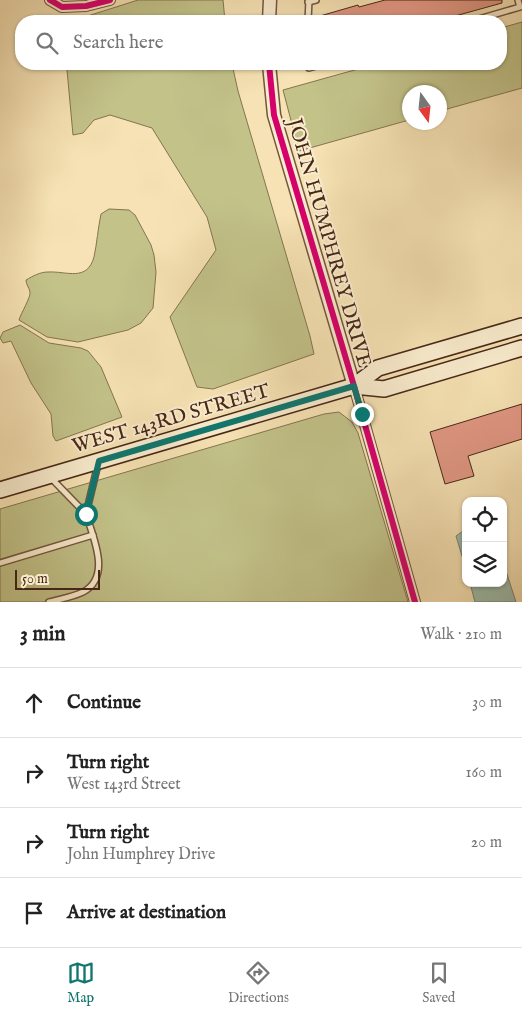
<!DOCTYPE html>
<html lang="en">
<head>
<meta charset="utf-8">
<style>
  body { margin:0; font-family:"IM FELL English",serif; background:#f2f2f2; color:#222 }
  .controls { position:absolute; right:15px; bottom:15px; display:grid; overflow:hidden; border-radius:10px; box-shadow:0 1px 4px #0004 }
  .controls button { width:45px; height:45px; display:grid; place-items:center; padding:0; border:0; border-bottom:1px solid #e0e0e0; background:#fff; color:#222; font:25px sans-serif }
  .compass { position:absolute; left:402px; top:85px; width:45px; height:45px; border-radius:50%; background:#fff; box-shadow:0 1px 4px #0004; rotate:165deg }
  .scale { position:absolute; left:15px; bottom:12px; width:85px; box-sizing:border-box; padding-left:5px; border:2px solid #482717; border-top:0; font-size:14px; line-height:18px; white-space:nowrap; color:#482717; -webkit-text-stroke:4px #f9ecce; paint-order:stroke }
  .stop { position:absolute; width:15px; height:15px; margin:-11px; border:4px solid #0f766e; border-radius:50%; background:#fff }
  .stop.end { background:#0f766e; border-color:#fff; box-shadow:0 1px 5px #0008 }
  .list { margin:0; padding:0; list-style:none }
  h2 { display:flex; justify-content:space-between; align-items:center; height:65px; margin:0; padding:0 20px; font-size:21px }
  h2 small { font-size:16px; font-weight:400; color:#767676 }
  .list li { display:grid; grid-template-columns:32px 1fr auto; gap:15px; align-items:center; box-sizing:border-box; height:70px; padding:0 20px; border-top:1px solid #e0e0e0 }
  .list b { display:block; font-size:19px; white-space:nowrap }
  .list p { margin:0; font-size:16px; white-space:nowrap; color:#767676 }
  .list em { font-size:16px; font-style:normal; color:#767676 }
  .icon { flex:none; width:28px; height:28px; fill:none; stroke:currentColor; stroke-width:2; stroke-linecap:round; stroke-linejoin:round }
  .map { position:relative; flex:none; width:522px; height:602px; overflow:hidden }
  .search { position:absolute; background:#fff; box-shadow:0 1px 4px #0004; left:15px; right:15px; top:15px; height:55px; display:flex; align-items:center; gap:12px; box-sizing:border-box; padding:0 18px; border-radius:20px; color:#767676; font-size:19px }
  .sheet { height:345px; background:#fff }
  nav { display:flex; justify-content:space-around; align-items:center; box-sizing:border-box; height:70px; border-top:1px solid #e0e0e0; background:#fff; font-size:14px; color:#767676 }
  nav a { display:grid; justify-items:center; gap:2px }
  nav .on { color:#0f766e }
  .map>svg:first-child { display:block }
  .green { fill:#c2c289; stroke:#857450 }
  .water { fill:#9dbead; stroke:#7b8271 }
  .building { fill:#e09783; stroke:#482717 }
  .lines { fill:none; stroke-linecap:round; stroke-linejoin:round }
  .service-casing { stroke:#74563e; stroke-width:8 }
  .minor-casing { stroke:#74563e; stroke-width:12 }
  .tertiary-casing { stroke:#74563e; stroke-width:15 }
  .secondary-casing { stroke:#482717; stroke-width:18 }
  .service { stroke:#f9ecce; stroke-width:5 }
  .minor { stroke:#f9ecce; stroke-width:10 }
  .tertiary { stroke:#f9ecce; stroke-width:12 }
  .secondary { stroke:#f9ecce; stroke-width:15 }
  .cycleway-casing { stroke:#f9ecce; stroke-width:9 }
  .cycleway { stroke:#d6006c; stroke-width:6 }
  .route { stroke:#0f766e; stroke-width:6 }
  .labels { text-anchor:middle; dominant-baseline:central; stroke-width:4; stroke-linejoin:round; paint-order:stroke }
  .street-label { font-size:20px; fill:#482717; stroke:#f9ecce }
</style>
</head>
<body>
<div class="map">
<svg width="522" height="602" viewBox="0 0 522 602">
  <rect width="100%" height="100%" fill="#f6e2b4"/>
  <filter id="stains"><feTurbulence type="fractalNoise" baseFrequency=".004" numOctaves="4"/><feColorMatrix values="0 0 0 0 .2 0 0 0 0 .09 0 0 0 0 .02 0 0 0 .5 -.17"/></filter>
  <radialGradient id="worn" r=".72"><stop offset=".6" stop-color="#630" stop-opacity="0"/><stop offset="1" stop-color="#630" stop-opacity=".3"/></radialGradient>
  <g class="green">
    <polygon points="138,0 223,0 225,21 72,21"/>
    <polygon points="522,22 522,88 440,111 440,92 410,92 409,120 299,151 283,90 376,64 501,64 501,28"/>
    <polygon points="61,64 232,64 238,91 310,336 314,354 213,389 197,387 170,317 216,250 207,217 152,128 110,115 94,120 83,133 73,135 67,70"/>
    <path d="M109,209L129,210L135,215L151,245L154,255L156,272L153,308L141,323L128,330L78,342L47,337L19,320C21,313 31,297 30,292C29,287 26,285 26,280C33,276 40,272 48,272C67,271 87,282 94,257C97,243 98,228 101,214Z"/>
    <polygon points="20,325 49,343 81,348 88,351 101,367 122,417 56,441 53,436 51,414 31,383 11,341 3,343 0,338 3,332"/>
    <polygon points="339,412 352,422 358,433 408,602 0,602 0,509 324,414"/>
  </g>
  <g class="water">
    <polygon points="466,529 466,569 456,536"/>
    <polygon points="503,562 516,602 475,602 470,583 503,583"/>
  </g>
  <g class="building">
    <polygon points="385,0 502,0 502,3 437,21 312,21 313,18 358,5 359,7"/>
    <polygon points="522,404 522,439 468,456 474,476 445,484 430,432"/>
  </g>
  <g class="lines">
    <defs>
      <g id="service">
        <polyline points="308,2 316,0"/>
        <polyline points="308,21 309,0"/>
        <polyline points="472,21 520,7 518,0"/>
        <polyline points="309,64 309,68 324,64"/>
        <polyline points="51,478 86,514 98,464"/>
        <polyline points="0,563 93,535"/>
        <path d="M49,602C60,599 73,597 83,592C112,577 93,537 86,514"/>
      </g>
      <g id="minor">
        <polyline points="50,0 62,7 86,6 110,0"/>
        <polyline points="354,386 415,602"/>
      </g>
      <g id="tertiary">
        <polyline points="269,21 270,0"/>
        <polyline points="269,64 274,115 354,386"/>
      </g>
      <g id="secondary">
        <polyline points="354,386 384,389 522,348"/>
        <polyline points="0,490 354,386 378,368 522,326"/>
      </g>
    </defs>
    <use href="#service" class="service-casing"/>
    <use href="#minor" class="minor-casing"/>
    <use href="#tertiary" class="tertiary-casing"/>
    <use href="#secondary" class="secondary-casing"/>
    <use href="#service" class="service"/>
    <use href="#minor" class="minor"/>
    <use href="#tertiary" class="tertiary"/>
    <use href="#secondary" class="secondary"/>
    <defs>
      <g id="cycleway">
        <polyline points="50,0 62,7 86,6 110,0"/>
        <polyline points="269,64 274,115 354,386 415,602"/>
      </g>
    </defs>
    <use href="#cycleway" class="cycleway-casing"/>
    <use href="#cycleway" class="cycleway"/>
  </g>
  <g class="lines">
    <polyline class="route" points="86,514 99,461 354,386 362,414"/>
  </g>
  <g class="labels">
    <g class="street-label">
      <text transform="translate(329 243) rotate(74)">JOHN HUMPHREY DRIVE</text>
      <text transform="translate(171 419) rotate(-16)">WEST 143RD STREET</text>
    </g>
  </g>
  <rect width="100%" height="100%" filter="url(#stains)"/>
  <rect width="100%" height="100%" fill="url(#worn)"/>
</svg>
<div class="controls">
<button><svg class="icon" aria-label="locate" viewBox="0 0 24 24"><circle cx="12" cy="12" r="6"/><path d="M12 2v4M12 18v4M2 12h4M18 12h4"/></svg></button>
<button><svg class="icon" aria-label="layers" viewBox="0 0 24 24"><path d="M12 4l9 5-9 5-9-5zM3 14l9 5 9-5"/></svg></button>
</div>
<svg class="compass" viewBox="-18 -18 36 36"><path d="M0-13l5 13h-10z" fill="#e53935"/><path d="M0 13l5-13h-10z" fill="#767676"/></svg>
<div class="scale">50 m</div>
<div class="stop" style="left:86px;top:514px"></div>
<div class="stop end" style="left:362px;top:414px"></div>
<div class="search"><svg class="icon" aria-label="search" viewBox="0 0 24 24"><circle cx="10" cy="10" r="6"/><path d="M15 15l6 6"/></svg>Search here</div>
</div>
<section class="sheet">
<h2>3 min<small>Walk · 210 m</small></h2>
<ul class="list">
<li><svg class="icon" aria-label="ahead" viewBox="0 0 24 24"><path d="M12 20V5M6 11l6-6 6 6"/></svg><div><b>Continue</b></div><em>30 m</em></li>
<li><svg class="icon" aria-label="right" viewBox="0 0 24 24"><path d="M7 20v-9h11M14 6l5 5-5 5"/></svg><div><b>Turn right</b><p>West 143rd Street</p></div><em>160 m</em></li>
<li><svg class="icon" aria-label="right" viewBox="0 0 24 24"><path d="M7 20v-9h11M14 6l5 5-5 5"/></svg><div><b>Turn right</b><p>John Humphrey Drive</p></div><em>20 m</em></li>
<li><svg class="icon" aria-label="arrive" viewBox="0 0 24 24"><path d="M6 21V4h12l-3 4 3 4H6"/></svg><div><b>Arrive at destination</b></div></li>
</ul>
</section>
<nav>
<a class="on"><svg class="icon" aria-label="map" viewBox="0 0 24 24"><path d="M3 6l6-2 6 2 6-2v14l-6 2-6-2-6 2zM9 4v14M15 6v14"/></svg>Map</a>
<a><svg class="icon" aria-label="directions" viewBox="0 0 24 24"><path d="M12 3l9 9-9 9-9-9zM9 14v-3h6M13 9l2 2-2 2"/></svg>Directions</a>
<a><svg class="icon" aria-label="saved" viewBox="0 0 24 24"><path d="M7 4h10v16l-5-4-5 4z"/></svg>Saved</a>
</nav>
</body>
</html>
